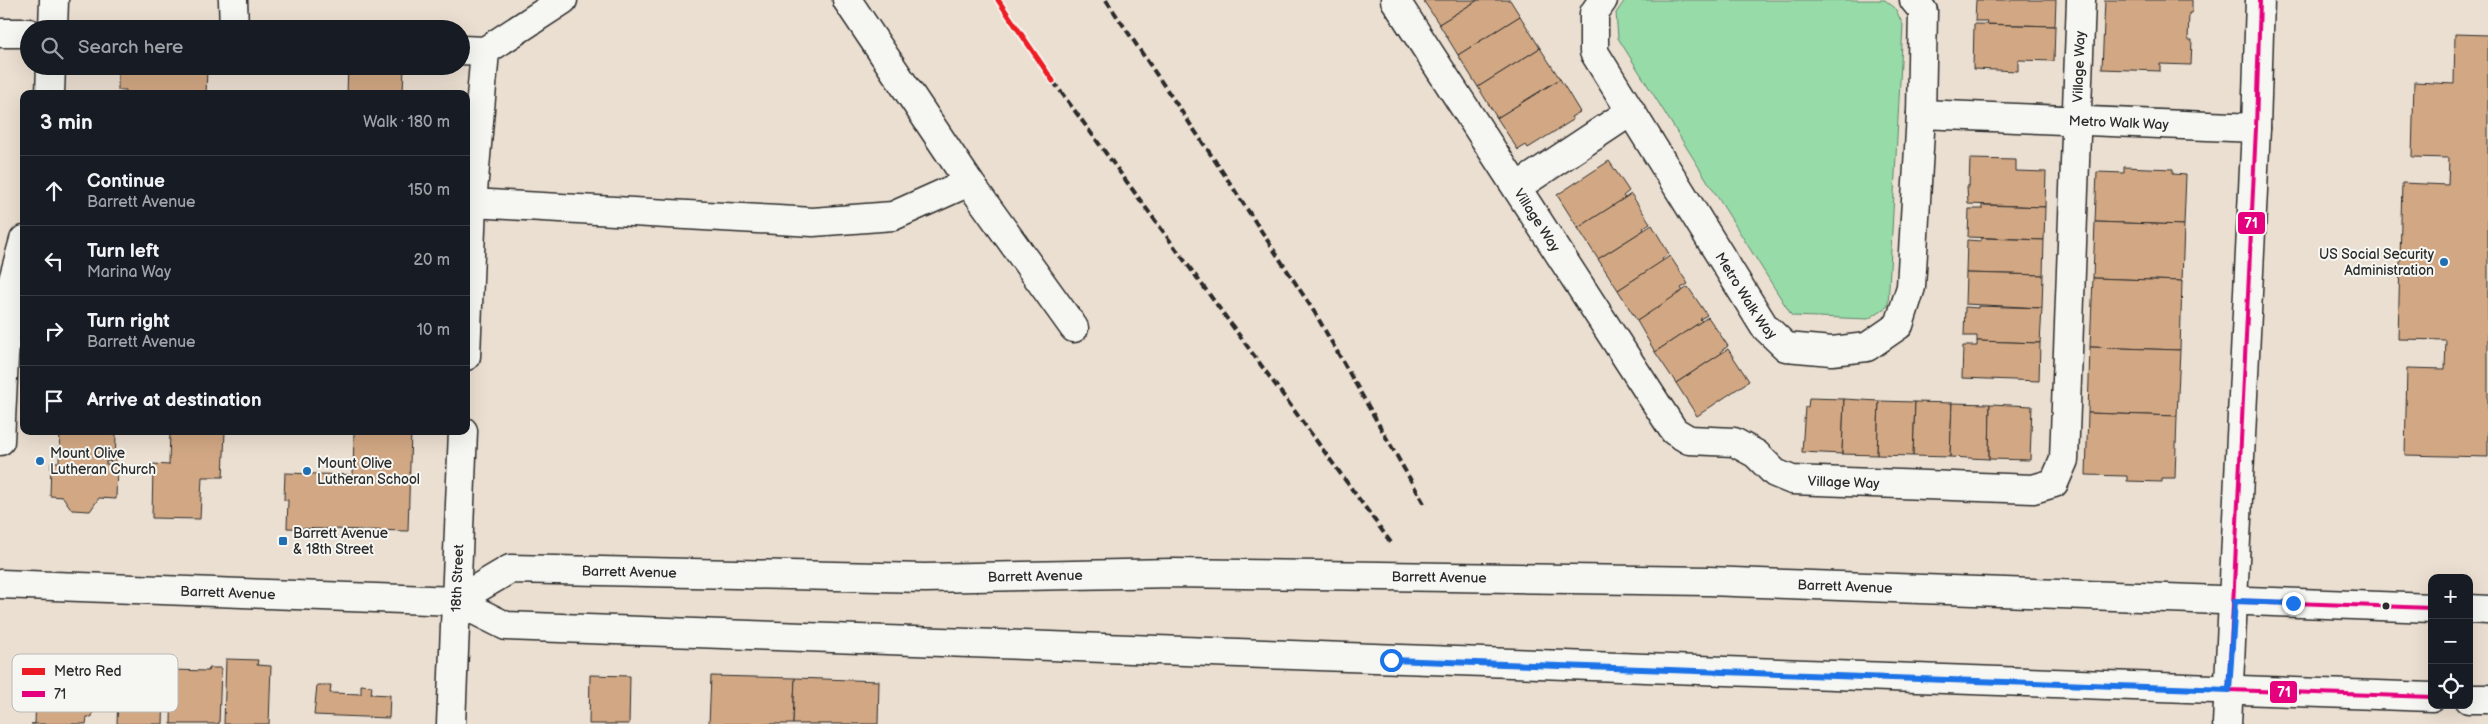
<!DOCTYPE html>
<html lang="en">
<head>
<meta charset="utf-8">
<style>
  body { margin:0; font-family:"Balsamiq Sans",sans-serif; background:#20242c; color:#f1f3f6 }
  .controls { position:absolute; right:15px; bottom:15px; display:grid; overflow:hidden; border-radius:10px; box-shadow:0 5px 20px #0002 }
  .controls button { width:45px; height:45px; display:grid; place-items:center; padding:0; border:0; border-bottom:1px solid #363941; background:#171b24; color:#f1f3f6; font:25px sans-serif }
  .stop { position:absolute; width:15px; height:15px; margin:-11px; border:4px solid #1a73e8; border-radius:50%; background:#fff }
  .stop.end { background:#1a73e8; border-color:#fff; box-shadow:0 1px 5px #0008 }
  .list { margin:0; padding:0; list-style:none }
  h2 { display:flex; justify-content:space-between; align-items:center; height:65px; margin:0; padding:0 20px; font-size:21px }
  h2 small { font-size:16px; font-weight:400; color:#9ea1a6 }
  .list li { display:grid; grid-template-columns:32px 1fr auto; gap:15px; align-items:center; box-sizing:border-box; height:70px; padding:0 20px; border-top:1px solid #363941 }
  .list b { display:block; font-size:19px; white-space:nowrap }
  .list p { margin:0; font-size:16px; white-space:nowrap; color:#9ea1a6 }
  .list em { font-size:16px; font-style:normal; color:#9ea1a6 }
  .icon { flex:none; width:28px; height:28px; fill:none; stroke:currentColor; stroke-width:2; stroke-linecap:round; stroke-linejoin:round }
  .map { position:relative; flex:none; width:2488px; height:724px; overflow:hidden }
  .search { position:absolute; background:#171b24; box-shadow:0 5px 20px #0002; left:20px; top:20px; width:450px; height:55px; display:flex; align-items:center; gap:12px; box-sizing:border-box; padding:0 18px; border-radius:28px; color:#9ea1a6; font-size:19px }
  .panel { position:absolute; background:#171b24; box-shadow:0 5px 20px #0002; left:20px; top:90px; width:450px; height:345px; border-radius:10px }
  .map>svg:first-child { display:block }
  .green { fill:#96dba8; stroke:#60836a }
  .building { fill:#d2a884; stroke:#2b2b2b }
  .lines { fill:none; stroke-linecap:round; stroke-linejoin:round }
  .minor-casing { stroke:#2b2b2b; stroke-width:31 }
  .major-casing { stroke:#2b2b2b; stroke-width:31 }
  .minor { stroke:#f6f6f2; stroke-width:28 }
  .major { stroke:#f6f6f2; stroke-width:28 }
  .rail { stroke:#2b2b2b; stroke-width:4; stroke-dasharray:8 4; stroke-linecap:butt }
  .bus-1-casing { stroke:#f6f6f2; stroke-width:8 }
  .bus-1 { stroke:#e5007d; stroke-width:4 }
  .metro-1-casing { stroke:#f6f6f2; stroke-width:9 }
  .metro-1 { stroke:#ed1c24; stroke-width:5 }
  .route { stroke:#1a73e8; stroke-width:6 }
  .poi-dot { fill:#1f6fb2; stroke:#f6f6f2; stroke-width:2 }
  .bus-dot { fill:#2b2b2b; stroke:#f6f6f2; stroke-width:2 }
  .labels { text-anchor:middle; dominant-baseline:central; stroke-width:4; stroke-linejoin:round; paint-order:stroke }
  .street-label { font-size:14px; fill:#2b2b2b; stroke:#f6f6f2 }
  .poi-label { font-size:14px; fill:#2b2b2b; stroke:#f6f6f2; text-anchor:start }
  .key { fill:#f6f6f2; stroke:#b9b9b6; stroke-width:1 }
  .key-label { font-size:14px; fill:#2b2b2b }
  .line-badge { stroke:#f6f6f2; stroke-width:2 }
  .badge-label { font-size:14px; text-anchor:middle; font-weight:bold; fill:#fff }
</style>
</head>
<body>
<div class="map">
<svg width="2488" height="724" viewBox="0 0 2488 724">
  <rect width="100%" height="100%" fill="#ebdfd1"/>
  <filter id="ink" filterUnits="userSpaceOnUse"><feTurbulence type="fractalNoise" baseFrequency=".02" numOctaves="2"/><feDisplacementMap in="SourceGraphic" scale="10" xChannelSelector="R" yChannelSelector="G"/><feConvolveMatrix kernelMatrix="1 2 1 2 8 2 1 2 1" color-interpolation-filters="sRGB"/></filter>
  <g filter="url(#ink)">
    <polygon class="green" points="1625,0 1885,0 1895,8 1903,25 1888,306 1868,319 1792,316 1618,38 1616,13"/>
    <g class="building">
      <polygon points="1423,0 1478,0 1439,24"/>
      <polygon points="1478,0 1510,0 1520,16 1458,55 1439,24"/>
      <polygon points="1976,0 2056,0 2055,26 1986,24 1987,21 1975,21"/>
      <polygon points="2105,0 2192,0 2192,13 2189,13 2188,40 2192,40 2191,65 2160,64 2160,71 2102,69"/>
      <polygon points="1520,16 1540,48 1478,87 1458,55"/>
      <polygon points="1974,24 2055,26 2054,61 2018,60 2018,71 1973,69"/>
      <polygon points="2455,34 2488,35 2488,457 2405,455 2407,368 2445,369 2446,340 2398,339 2402,183 2448,185 2449,158 2412,157 2414,82 2454,84"/>
      <polygon points="1540,48 1560,79 1497,118 1478,87"/>
      <polygon points="118,66 207,69 206,94 126,94 126,90 118,90"/>
      <polygon points="348,66 404,66 403,94 347,94"/>
      <polygon points="1560,79 1580,112 1571,117 1573,120 1528,148 1526,145 1518,150 1497,118"/>
      <polygon points="1970,159 2016,160 2016,171 2046,172 2045,207 1968,204 1967,186 1969,186"/>
      <polygon points="1609,161 1629,191 1623,196 1625,198 1578,228 1557,195"/>
      <polygon points="2124,167 2173,169 2173,174 2186,175 2184,225 2095,222 2097,172 2124,173"/>
      <polygon points="1631,194 1650,223 1643,228 1644,230 1598,259 1578,228"/>
      <polygon points="1982,205 2045,207 2044,240 1968,237 1969,209 1982,209"/>
      <polygon points="2095,222 2184,225 2182,281 2093,278"/>
      <polygon points="1652,225 1669,254 1662,259 1663,261 1618,290 1598,259"/>
      <polygon points="1981,238 2044,240 2043,275 1966,273 1967,240 1981,241"/>
      <polygon points="1670,256 1688,284 1681,288 1683,291 1637,321 1618,290"/>
      <polygon points="1966,273 2043,275 2042,308 1965,304"/>
      <polygon points="2093,278 2182,281 2180,350 2090,347"/>
      <polygon points="1688,287 1707,315 1700,319 1702,321 1655,352 1637,321"/>
      <polygon points="1978,306 2042,308 2040,343 1977,341 1977,336 1964,336 1965,307 1978,308"/>
      <polygon points="1708,317 1728,346 1721,351 1722,353 1676,383 1655,352"/>
      <polygon points="1977,341 2040,343 2039,381 1962,378 1963,346 1977,346"/>
      <polygon points="2090,347 2180,350 2177,416 2088,413"/>
      <polygon points="1728,349 1749,381 1697,416 1676,383"/>
      <polygon points="1809,398 1844,399 1842,454 1802,452 1805,407 1808,407"/>
      <polygon points="1844,399 1879,401 1877,455 1842,454"/>
      <polygon points="1879,401 1915,402 1913,456 1877,455"/>
      <polygon points="1915,402 1952,403 1950,457 1913,456"/>
      <polygon points="1952,403 1990,404 1989,459 1950,457"/>
      <polygon points="1990,404 2032,406 2030,460 1989,459"/>
      <polygon points="2088,413 2177,416 2175,478 2162,478 2162,482 2127,481 2127,476 2086,475"/>
      <polygon points="60,431 107,431 107,434 116,435 115,462 106,461 106,464 117,465 116,499 99,498 90,511 72,510 63,497 50,496 51,462 59,462"/>
      <polygon points="170,431 225,431 223,477 202,477 200,519 152,518 153,464 169,465"/>
      <polygon points="354,431 411,431 408,531 287,528 288,500 284,500 285,473 353,475"/>
      <polygon points="51,658 89,659 87,703 93,703 92,717 87,717 86,724 31,724 35,724 37,665 51,665"/>
      <polygon points="226,659 258,660 257,665 271,666 269,724 224,724"/>
      <polygon points="140,664 165,664 163,724 117,724 119,667 140,668"/>
      <polygon points="209,668 221,668 219,724 171,724 172,670 208,671"/>
      <polygon points="590,675 630,676 629,724 589,724"/>
      <polygon points="711,676 795,678 793,724 709,724"/>
      <polygon points="795,678 879,681 878,724 793,724"/>
      <polygon points="317,685 331,685 330,693 361,694 361,685 372,686 371,694 390,695 389,718 314,715"/>
    </g>
    <g class="lines">
      <defs>
        <g id="minor">
          <polyline points="233,0 234,29"/>
          <path id="s1" d="M1395,0L1674,431L1689,440L1734,442L1756,454L1775,473L1792,480L2033,489L2054,483L2064,460L2081,0"/>
          <path id="s2" d="M1603,0L1594,13V52L1764,326L1786,347L1832,351L1867,347L1899,325L1911,287L1921,114L1923,11L1914,0"/>
          <polyline points="53,29 54,0"/>
          <polyline points="0,33 29,33"/>
          <polyline points="461,50 485,51 563,0"/>
          <polyline points="50,94 51,66"/>
          <path id="s3" d="M1921,114L2256,128"/>
          <polyline points="969,182 1074,328"/>
          <polyline points="1517,187 1630,112"/>
          <polyline points="472,203 813,222 893,216 969,182 847,0"/>
          <polyline points="466,356 472,203 485,51"/>
          <polyline points="0,441 4,357 10,291 24,240"/>
          <path id="s4" d="M451,724L463,431"/>
          <polyline points="2227,724 2256,128 2260,0"/>
        </g>
        <g id="major">
          <path id="s5" d="M0,584L456,601L506,626L2432,697"/>
          <path id="s6" d="M456,601L510,569L925,578L1173,573L1708,581L2432,608"/>
          <polyline points="2469,609 2488,610"/>
          <polyline points="2469,699 2488,699"/>
        </g>
      </defs>
      <use href="#minor" class="minor-casing"/>
      <use href="#major" class="major-casing"/>
      <use href="#minor" class="minor"/>
      <use href="#major" class="major"/>
      <g class="rail">
        <polyline points="1106,0 1224,174 1315,313 1426,507"/>
        <polyline points="1053,81 1392,544"/>
      </g>
      <defs>
        <g id="bus-1">
          <polyline points="2260,0 2256,128 2229,690 2432,697"/>
          <polyline points="2235,601 2432,608"/>
        </g>
      </defs>
      <use href="#bus-1" class="bus-1-casing"/>
      <use href="#bus-1" class="bus-1"/>
      <defs>
        <polyline id="metro-1" points="998,0 1053,81"/>
      </defs>
      <use href="#metro-1" class="metro-1-casing"/>
      <use href="#metro-1" class="metro-1"/>
    </g>
  </g>
  <g class="lines" filter="url(#ink)">
    <polyline class="route" points="1391,660 2229,690 2235,601 2293,603"/>
  </g>
  <g class="poi-dot">
    <circle cx="2444" cy="262" r="5"/>
    <circle cx="40" cy="461" r="5"/>
    <circle cx="307" cy="471" r="5"/>
    <rect x="278" y="536" width="10" height="10" rx="2.5"/>
  </g>
  <circle class="bus-dot" cx="2386" cy="606" r="4.5"/>
  <g class="labels">
    <g class="street-label">
      <text stroke="none"><textPath href="#s1" startOffset="1328">Village Way</textPath></text>
      <text stroke="none"><textPath href="#s3" startOffset="198">Metro Walk Way</textPath></text>
      <text stroke="none"><textPath href="#s1" startOffset="262">Village Way</textPath></text>
      <text stroke="none"><textPath href="#s2" startOffset="342">Metro Walk Way</textPath></text>
      <text stroke="none"><textPath href="#s1" startOffset="698">Village Way</textPath></text>
      <text stroke="none"><textPath href="#s6" startOffset="182">Barrett Avenue</textPath></text>
      <text stroke="none"><textPath href="#s6" startOffset="588">Barrett Avenue</textPath></text>
      <text stroke="none"><textPath href="#s6" startOffset="992">Barrett Avenue</textPath></text>
      <text stroke="none"><textPath href="#s4" startOffset="146">18th Street</textPath></text>
      <text stroke="none"><textPath href="#s6" startOffset="1398">Barrett Avenue</textPath></text>
      <text stroke="none"><textPath href="#s5" startOffset="228">Barrett Avenue</textPath></text>
    </g>
    <g class="poi-label">
      <text x="2434" y="254" text-anchor="end">US Social Security<tspan x="2434" dy="16">Administration</tspan></text>
      <text x="50" y="453">Mount Olive<tspan x="50" dy="16">Lutheran Church</tspan></text>
      <text x="317" y="463">Mount Olive<tspan x="317" dy="16">Lutheran School</tspan></text>
      <text x="293" y="533">Barrett Avenue<tspan x="293" dy="16">&amp; 18th Street</tspan></text>
    </g>
  </g>
  <rect x="12" y="654" width="166" height="58" rx="8" class="key"/>
  <rect x="22" y="668" width="23" height="7" fill="#ed1c24"/>
  <rect x="22" y="691" width="23" height="6" fill="#e5007d"/>
  <g class="key-label">
    <text x="54" y="676">Metro Red</text>
    <text x="54" y="699">71</text>
  </g>
  <g class="line-badge">
    <rect x="2237" y="211" width="29" height="24" rx="5" fill="#e5007d"/>
    <rect x="2269" y="680" width="29" height="24" rx="5" fill="#e5007d"/>
  </g>
  <g class="badge-label">
    <text x="2251" y="228">71</text>
    <text x="2284" y="697">71</text>
  </g>
</svg>
<div class="controls">
<button>+</button>
<button>−</button>
<button><svg class="icon" aria-label="locate" viewBox="0 0 24 24"><circle cx="12" cy="12" r="6"/><path d="M12 2v4M12 18v4M2 12h4M18 12h4"/></svg></button>
</div>
<div class="stop" style="left:1391px;top:660px"></div>
<div class="stop end" style="left:2293px;top:603px"></div>
<div class="search"><svg class="icon" aria-label="search" viewBox="0 0 24 24"><circle cx="10" cy="10" r="6"/><path d="M15 15l6 6"/></svg>Search here</div>
<section class="panel">
<h2>3 min<small>Walk · 180 m</small></h2>
<ul class="list">
<li><svg class="icon" aria-label="ahead" viewBox="0 0 24 24"><path d="M12 20V5M6 11l6-6 6 6"/></svg><div><b>Continue</b><p>Barrett Avenue</p></div><em>150 m</em></li>
<li><svg class="icon" aria-label="left" viewBox="0 0 24 24"><path d="M17 20v-9H6M10 6l-5 5 5 5"/></svg><div><b>Turn left</b><p>Marina Way</p></div><em>20 m</em></li>
<li><svg class="icon" aria-label="right" viewBox="0 0 24 24"><path d="M7 20v-9h11M14 6l5 5-5 5"/></svg><div><b>Turn right</b><p>Barrett Avenue</p></div><em>10 m</em></li>
<li><svg class="icon" aria-label="arrive" viewBox="0 0 24 24"><path d="M6 21V4h12l-3 4 3 4H6"/></svg><div><b>Arrive at destination</b></div></li>
</ul>
</section>
</div>
</body>
</html>
